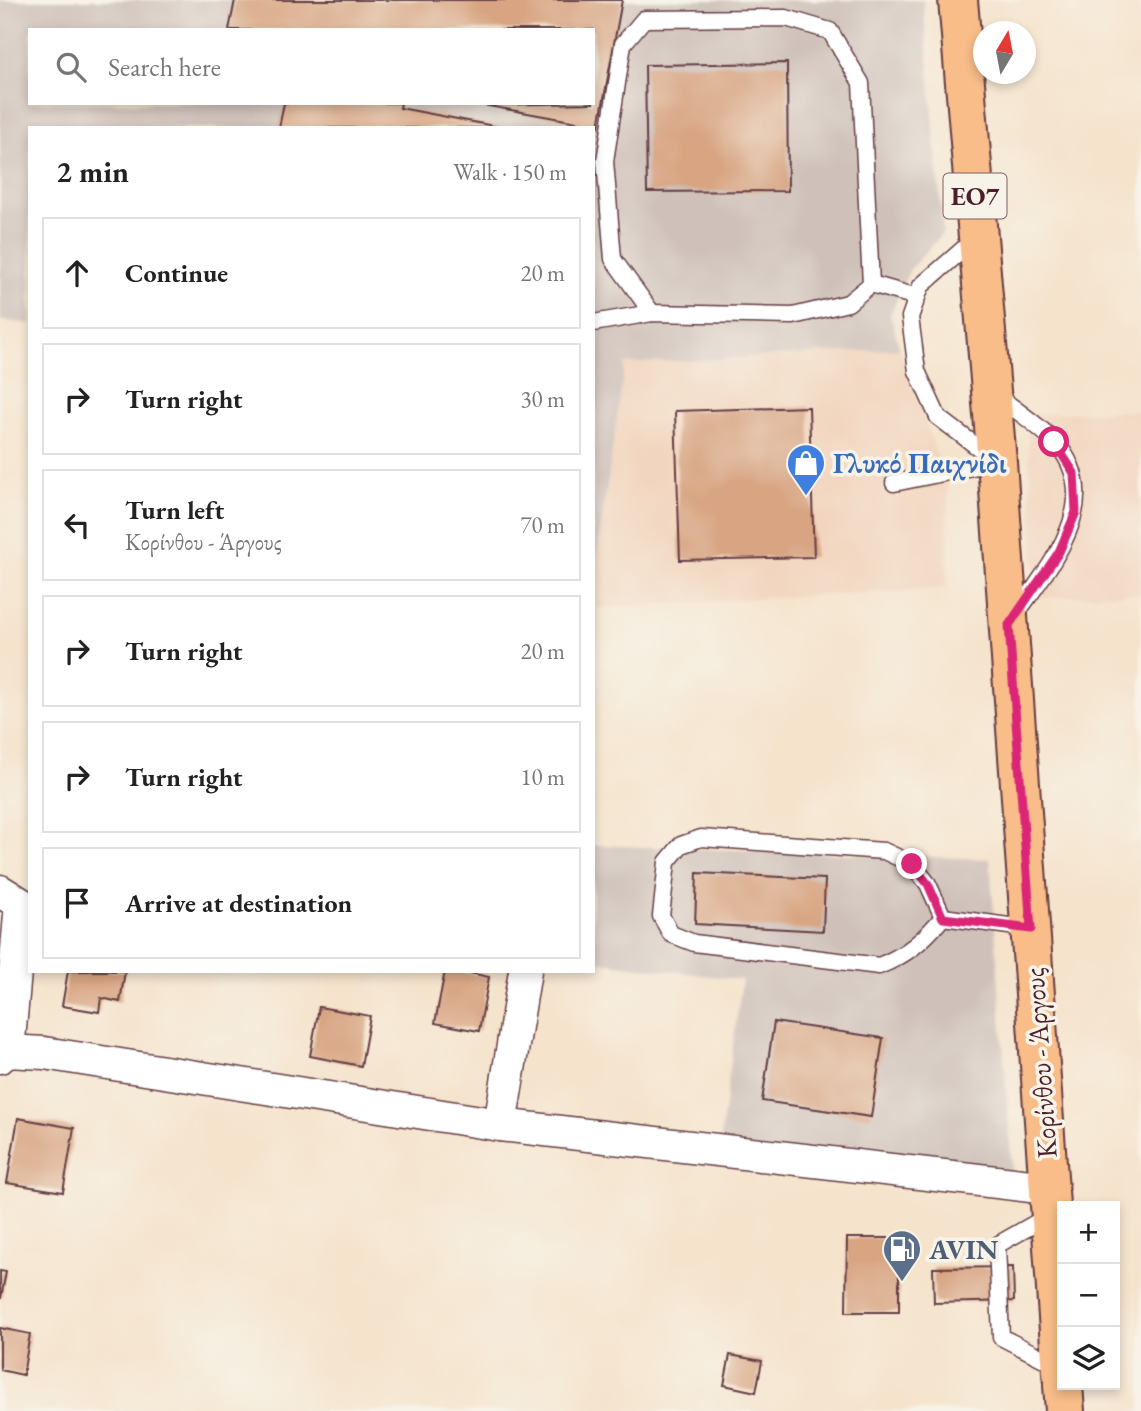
<!DOCTYPE html>
<html lang="en">
<head>
<meta charset="utf-8">
<style>
  body { margin:0; font-family:"EB Garamond",serif; background:#f6f6f6; color:#222 }
  .controls { position:absolute; right:21px; bottom:21px; display:grid; overflow:hidden; border-radius:0px; box-shadow:0 4px 10px #0003 }
  .controls button { width:63px; height:63px; display:grid; place-items:center; padding:0; border:0; border-bottom:2px solid #e0e0e0; background:#fff; color:#222; font:35px sans-serif }
  .compass { position:absolute; left:973px; top:21px; width:63px; height:63px; border-radius:50%; background:#fff; box-shadow:0 4px 10px #0003; rotate:10deg }
  .stop { position:absolute; width:21px; height:21px; margin:-16px; border:5px solid #db2777; border-radius:50%; background:#fff }
  .stop.end { background:#db2777; border-color:#fff; box-shadow:0 2px 7px #0008 }
  .list { margin:0; padding:0; list-style:none }
  h2 { display:flex; justify-content:space-between; align-items:center; height:91px; margin:0; padding:0 28px; font-size:30px }
  h2 small { font-size:23px; font-weight:400; color:#767676 }
  .list li { display:grid; grid-template-columns:46px 1fr auto; gap:21px; align-items:center; box-sizing:border-box; height:112px; margin:0 14px 14px; padding:0 14px; border:2px solid #e0e0e0; border-radius:0px }
  .list b { display:block; font-size:26px; white-space:nowrap }
  .list p { margin:0; font-size:23px; white-space:nowrap; color:#767676 }
  .list em { font-size:23px; font-style:normal; color:#767676 }
  .icon { flex:none; width:38px; height:38px; fill:none; stroke:currentColor; stroke-width:2; stroke-linecap:round; stroke-linejoin:round }
  .map { position:relative; flex:none; width:1141px; height:1411px; overflow:hidden }
  .search { position:absolute; background:#fff; box-shadow:0 4px 10px #0003; left:28px; top:28px; width:567px; height:77px; display:flex; align-items:center; gap:18px; box-sizing:border-box; padding:0 24px; border-radius:0px; color:#767676; font-size:26px }
  .panel { position:absolute; background:#fff; box-shadow:0 4px 10px #0003; left:28px; top:126px; width:567px; height:847px; border-radius:0px }
  .map>svg:first-child { display:block }
  .built { fill:#f2d5be }
  .industrial { fill:#cfc1ba; fill-rule:evenodd }
  .building { fill:#d8a482 }
  .lines { fill:none; stroke-linecap:round; stroke-linejoin:round }
  .service-casing { stroke:#643c43; stroke-width:19 }
  .minor-casing { stroke:#643c43; stroke-width:35 }
  .primary-casing { stroke:#643c43; stroke-width:42 }
  .service { stroke:#fff; stroke-width:16 }
  .minor { stroke:#fff; stroke-width:32 }
  .primary { stroke:#f8bd89; stroke-width:38 }
  .route { stroke:#db2777; stroke-width:9 }
  .labels { text-anchor:middle; dominant-baseline:central; stroke-width:7; stroke-linejoin:round; paint-order:stroke }
  .shield { fill:#f7f3e8; stroke:#7e5f64; stroke-width:2 }
  .shield-label { font-size:26px; font-weight:bold; fill:#4a1f2b }
  .shop-label { font-size:28px; font-weight:bold; fill:#366cbe; stroke:#f7f3e8; text-anchor:start }
  .street-label { font-size:28px; fill:#4a1f2b; stroke:#f7f3e8 }
  .service-label { font-size:28px; font-weight:bold; fill:#4e5e75; stroke:#f7f3e8; text-anchor:start }
</style>
</head>
<body>
<div class="map">
<svg width="1141" height="1411" viewBox="0 0 1141 1411">
  <rect width="100%" height="100%" fill="#f7f3e8"/>
  <filter id="ink" filterUnits="userSpaceOnUse"><feTurbulence type="fractalNoise" baseFrequency=".0143" numOctaves="2"/><feDisplacementMap in="SourceGraphic" scale="14" xChannelSelector="R" yChannelSelector="G"/><feConvolveMatrix kernelMatrix="1 2 1 2 8 2 1 2 1" color-interpolation-filters="sRGB"/></filter>
  <filter id="wash" filterUnits="userSpaceOnUse"><feTurbulence type="fractalNoise" baseFrequency=".00686" numOctaves="4" result="noise"/><feDisplacementMap in="SourceGraphic" scale="28" xChannelSelector="R" yChannelSelector="G"/><feGaussianBlur stdDeviation="1.57" result="paint"/><feColorMatrix in="noise" values="0 0 0 0 0 0 0 0 0 0 0 0 0 0 0 0 0 1.4 0 .05"/><feComposite in="paint" operator="in"/></filter>
  <g filter="url(#wash)">
    <rect width="100%" height="100%" fill="#f5e3cc"/>
    <g class="built">
      <polygon points="900,349 948,487 947,588 593,608 593,579 625,364"/>
      <polygon points="1141,411 1141,593 1036,598 1027,414"/>
    </g>
    <g class="industrial">
      <path d="M0,0H923L943,233L910,269L890,315L900,349L625,364L593,579V128H30V324L0,320ZM30,30H593V103H30Z"/>
      <polygon points="593,845 990,859 1013,1184 719,1150 742,980 593,961"/>
    </g>
    <g id="blocks">
      <g class="building">
        <polygon points="235,0 622,0 599,126 483,105 593,103 593,30 229,30"/>
        <polygon points="787,63 788,191 647,192 645,65"/>
        <polygon points="284,103 401,103 400,108 504,128 279,128"/>
        <polygon points="809,407 814,557 680,560 675,411"/>
        <polygon points="697,873 825,879 823,931 695,924"/>
        <polygon points="68,971 125,971 120,1002 101,998 99,1012 62,1006"/>
        <polygon points="445,971 460,971 489,977 479,1031 435,1023"/>
        <polygon points="319,1007 370,1016 361,1066 310,1056"/>
        <polygon points="774,1022 883,1038 871,1117 762,1101"/>
        <polygon points="18,1118 74,1128 63,1192 7,1183"/>
        <polygon points="847,1238 899,1238 899,1312 846,1312"/>
        <polygon points="1013,1267 1014,1301 934,1303 933,1268"/>
        <polygon points="0,1271 6,1272 1,1298 0,1298"/>
        <polygon points="0,1328 30,1334 23,1375 0,1370"/>
        <polygon points="730,1355 762,1361 756,1392 724,1385"/>
      </g>
    </g>
  </g>
  <g filter="url(#ink)">
    <use href="#blocks" fill-opacity="0" stroke="#643c43" stroke-width="2"/>
    <g class="lines">
      <defs>
        <g id="service">
          <polyline points="976,238 921,286 910,317 917,371 938,417 992,458"/>
          <polyline points="652,313 613,259 605,161 623,44 644,19 786,18 830,31 861,83 871,284"/>
          <polyline points="593,323 652,313 793,316 848,303 871,284 917,297"/>
          <path d="M995,394C1014,409 1037,424 1054,441C1109,500 1049,566 1014,617"/>
          <polyline points="894,483 997,462"/>
          <path d="M943,917C924,940 907,955 879,966L694,943L671,934L661,916L667,862L681,845L701,838L884,851L912,864L928,884L943,917L1031,929"/>
          <polyline points="1050,1215 997,1245 1001,1337 1060,1367"/>
        </g>
        <g id="minor">
          <polyline points="0,891 21,904 8,1051"/>
          <polyline points="0,1057 8,1051 44,1053 500,1125 1048,1188"/>
          <polyline points="500,1125 525,971"/>
        </g>
        <g id="primary">
          <polyline points="958,0 997,462 1062,1373"/>
          <polyline points="1063,1385 1065,1411"/>
        </g>
      </defs>
      <use href="#service" class="service-casing"/>
      <use href="#minor" class="minor-casing"/>
      <use href="#primary" class="primary-casing"/>
      <use href="#service" class="service"/>
      <use href="#minor" class="minor"/>
      <use href="#primary" class="primary"/>
    </g>
  </g>
  <g class="lines" filter="url(#ink)">
    <polyline class="route" points="912,864 928,884 943,918 1031,929 1009,625 1059,552 1076,512 1074,473 1054,442"/>
  </g>
  <defs>
    <symbol id="shop-pin" viewBox="-11 -11 22 30"><path d="M0 17L-7.5 6A9.5 9.5 0 1 1 7.5 6Z" fill="#3f7fe0" stroke="#f7f3e8"/><path d="M-5-2.5h2.3a2.7 3.5 0 0 1 5.4 0H5L5.5 6h-11ZM-1.5-2.5h3a1.5 2.3 0 0 0-3 0Z" fill="#fff"/></symbol>
    <symbol id="fuel-pin" viewBox="-11 -11 22 30"><path d="M0 17L-7.5 6A9.5 9.5 0 1 1 7.5 6Z" fill="#5c6f8a" stroke="#f7f3e8"/><path d="M-5.5-6h7V0h2V4h1.3V-2.5L3-4.5l.8-.8L6-3V5H2.5V1h-1V6h-7ZM-4.2-4.7v3.2H.2V-4.7Z" fill="#fff"/></symbol>
  </defs>
  <g fill-rule="evenodd">
    <use href="#shop-pin" x="784" y="441" width="44" height="60"/>
    <use href="#fuel-pin" x="880" y="1227" width="44" height="60"/>
  </g>
  <g class="labels">
    <rect class="shield" x="943.5" y="173.5" width="63" height="45" rx="5"/>
    <g class="shield-label">
      <text x="975" y="196">ΕΟ7</text>
    </g>
    <g class="shop-label">
      <text x="833" y="463">Γλυκό Παιχνίδι</text>
    </g>
    <g class="street-label">
      <text transform="translate(1040 1063) rotate(-94)">Κορίνθου - Άργους</text>
    </g>
    <g class="service-label">
      <text x="929" y="1249">AVIN</text>
    </g>
  </g>
</svg>
<div class="controls">
<button>+</button>
<button>−</button>
<button><svg class="icon" aria-label="layers" viewBox="0 0 24 24"><path d="M12 4l9 5-9 5-9-5zM3 14l9 5 9-5"/></svg></button>
</div>
<svg class="compass" viewBox="-18 -18 36 36"><path d="M0-13l5 13h-10z" fill="#e53935"/><path d="M0 13l5-13h-10z" fill="#767676"/></svg>
<div class="stop" style="left:1054px;top:442px"></div>
<div class="stop end" style="left:912px;top:864px"></div>
<div class="search"><svg class="icon" aria-label="search" viewBox="0 0 24 24"><circle cx="10" cy="10" r="6"/><path d="M15 15l6 6"/></svg>Search here</div>
<section class="panel">
<h2>2 min<small>Walk · 150 m</small></h2>
<ul class="list">
<li><svg class="icon" aria-label="ahead" viewBox="0 0 24 24"><path d="M12 20V5M6 11l6-6 6 6"/></svg><div><b>Continue</b></div><em>20 m</em></li>
<li><svg class="icon" aria-label="right" viewBox="0 0 24 24"><path d="M7 20v-9h11M14 6l5 5-5 5"/></svg><div><b>Turn right</b></div><em>30 m</em></li>
<li><svg class="icon" aria-label="left" viewBox="0 0 24 24"><path d="M17 20v-9H6M10 6l-5 5 5 5"/></svg><div><b>Turn left</b><p>Κορίνθου - Άργους</p></div><em>70 m</em></li>
<li><svg class="icon" aria-label="right" viewBox="0 0 24 24"><path d="M7 20v-9h11M14 6l5 5-5 5"/></svg><div><b>Turn right</b></div><em>20 m</em></li>
<li><svg class="icon" aria-label="right" viewBox="0 0 24 24"><path d="M7 20v-9h11M14 6l5 5-5 5"/></svg><div><b>Turn right</b></div><em>10 m</em></li>
<li><svg class="icon" aria-label="arrive" viewBox="0 0 24 24"><path d="M6 21V4h12l-3 4 3 4H6"/></svg><div><b>Arrive at destination</b></div></li>
</ul>
</section>
</div>
</body>
</html>
